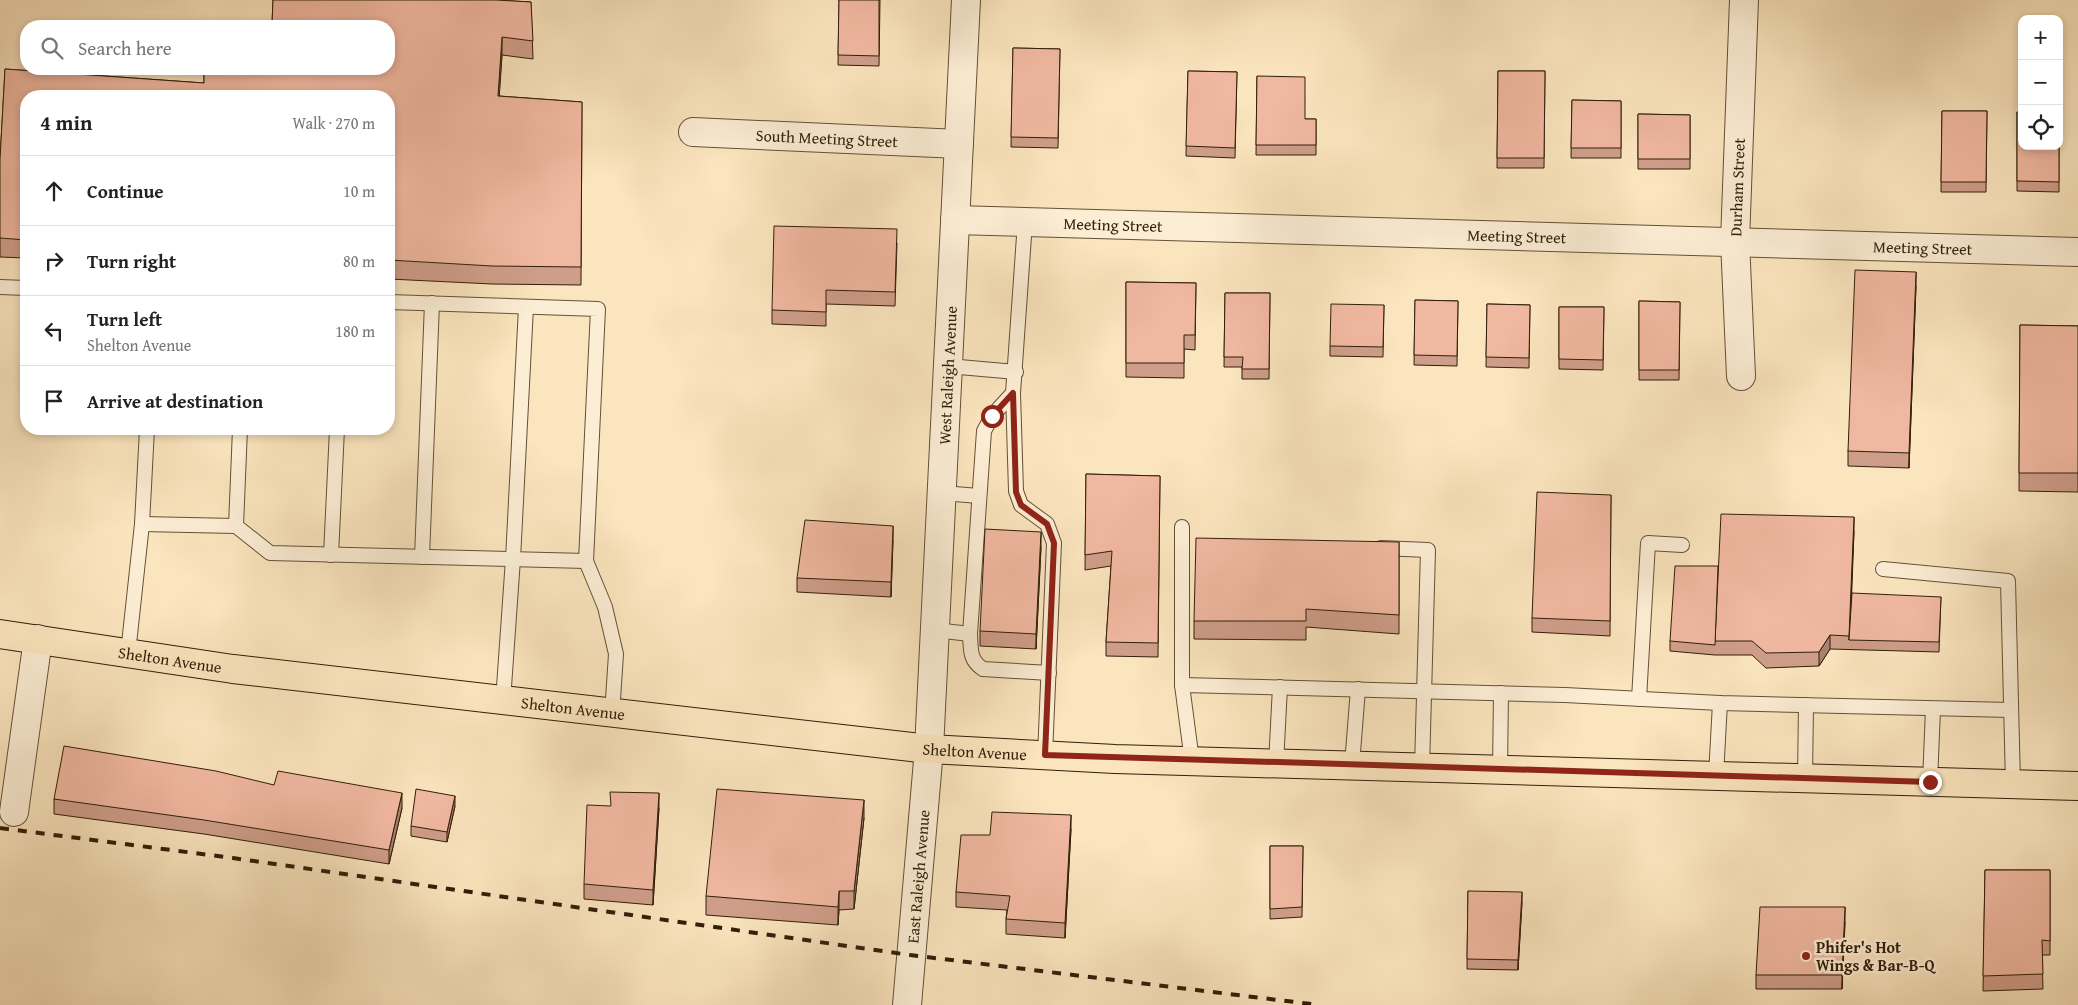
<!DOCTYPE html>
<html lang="en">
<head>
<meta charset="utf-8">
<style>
  body { margin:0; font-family:"Gentium Book Plus",serif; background:#f6f6f6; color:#222 }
  .controls { position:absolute; right:15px; top:15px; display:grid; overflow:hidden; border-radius:10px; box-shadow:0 2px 8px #0003 }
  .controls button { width:45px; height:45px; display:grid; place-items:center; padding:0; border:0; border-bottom:1px solid #e0e0e0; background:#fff; color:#222; font:25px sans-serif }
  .stop { position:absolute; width:15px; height:15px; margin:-11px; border:4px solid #8f2418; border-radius:50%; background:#fff }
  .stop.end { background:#8f2418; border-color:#fff; box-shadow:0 1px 5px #0008 }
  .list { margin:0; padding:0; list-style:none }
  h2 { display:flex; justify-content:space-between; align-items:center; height:65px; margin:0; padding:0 20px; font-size:21px }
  h2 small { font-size:16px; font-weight:400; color:#767676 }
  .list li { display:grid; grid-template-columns:32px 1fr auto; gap:15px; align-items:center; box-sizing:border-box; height:70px; padding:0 20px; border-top:1px solid #e0e0e0 }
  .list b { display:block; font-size:19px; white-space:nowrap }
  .list p { margin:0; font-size:16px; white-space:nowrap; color:#767676 }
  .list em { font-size:16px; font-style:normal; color:#767676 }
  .icon { flex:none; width:28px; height:28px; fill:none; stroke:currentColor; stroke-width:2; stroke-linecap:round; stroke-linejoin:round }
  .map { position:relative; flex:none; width:2078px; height:1005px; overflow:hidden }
  .search { position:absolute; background:#fff; box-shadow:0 2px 8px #0003; left:20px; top:20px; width:375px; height:55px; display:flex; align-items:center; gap:12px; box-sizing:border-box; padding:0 18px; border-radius:20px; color:#767676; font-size:19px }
  .panel { position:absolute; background:#fff; box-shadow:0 2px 8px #0003; left:20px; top:90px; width:375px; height:345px; border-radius:20px }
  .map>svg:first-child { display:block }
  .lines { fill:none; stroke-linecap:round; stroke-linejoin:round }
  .lane-casing { stroke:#645036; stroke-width:16 }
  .street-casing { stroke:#645036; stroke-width:30 }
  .primary-casing { stroke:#311e09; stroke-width:30 }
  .lane { stroke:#fceed5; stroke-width:14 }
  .street { stroke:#fceed5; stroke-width:28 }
  .primary { stroke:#fbe5be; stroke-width:28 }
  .rail { stroke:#311e09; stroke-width:4; stroke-dasharray:9 9; stroke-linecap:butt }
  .wall { fill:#cf9e8a; stroke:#311e09 }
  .shaded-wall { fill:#a98171; stroke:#311e09 }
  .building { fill:#f1b8a1; stroke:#311e09 }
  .route { stroke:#8f2418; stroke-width:6 }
  .poi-dot { fill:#8f2418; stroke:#fceed5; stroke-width:2 }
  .labels { text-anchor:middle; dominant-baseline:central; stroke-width:5; stroke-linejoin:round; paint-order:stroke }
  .street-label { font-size:16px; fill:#311e09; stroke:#fceed5 }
  .poi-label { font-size:16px; font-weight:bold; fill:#311e09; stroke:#fceed5; text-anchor:start }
</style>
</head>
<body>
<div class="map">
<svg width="2078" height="1005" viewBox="0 0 2078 1005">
  <rect width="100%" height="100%" fill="#fbe5be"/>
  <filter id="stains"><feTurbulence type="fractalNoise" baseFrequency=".004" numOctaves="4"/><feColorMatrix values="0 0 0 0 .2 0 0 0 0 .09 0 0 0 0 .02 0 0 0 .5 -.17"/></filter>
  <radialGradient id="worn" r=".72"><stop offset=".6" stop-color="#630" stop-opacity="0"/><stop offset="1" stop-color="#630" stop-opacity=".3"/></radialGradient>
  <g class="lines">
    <defs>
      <g id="lane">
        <polyline points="1025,222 1013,393 1016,491 1021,505 1047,524 1054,543 1045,755"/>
        <polyline points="0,287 26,288"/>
        <polyline points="389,302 598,309 586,561 605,607 616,654 612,714"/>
        <polyline points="948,366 1016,372"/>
        <path d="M1013,393L992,416L984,431L970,634C971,649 969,660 983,669L1049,673"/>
        <polyline points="942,493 979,496"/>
        <polyline points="142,524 236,526 270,553 586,561"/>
        <polyline points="236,526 240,429"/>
        <polyline points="1182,527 1182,685 1565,695 1720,703 2011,710"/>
        <polyline points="1381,548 1428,550 1422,768"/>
        <polyline points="331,555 337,429"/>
        <polyline points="422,557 432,303"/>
        <polyline points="1883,569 2008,581 2013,784"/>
        <polyline points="935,630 970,634"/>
        <polyline points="128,653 142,524 147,429"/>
        <polyline points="1182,685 1192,761"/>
        <polyline points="1639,699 1648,543 1682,545"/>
        <polyline points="503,701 513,559 526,307"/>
        <polyline points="1276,764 1280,687"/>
        <polyline points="1352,765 1358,689"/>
        <polyline points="1500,770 1501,693"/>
        <polyline points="1716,776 1720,703"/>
        <polyline points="1805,778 1806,705"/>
        <polyline points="1930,782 1933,709"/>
      </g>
      <g id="street">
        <path id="s1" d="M693,132L959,144"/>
        <path id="s2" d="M955,220L2078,252"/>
        <path id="s3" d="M1741,376L1735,241L1744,0"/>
        <polyline points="14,812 38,639"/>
        <path id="s4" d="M907,1005L929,749L966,0"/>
      </g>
      <g id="primary">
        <path id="s5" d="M0,634L233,669L929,749L1115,759L2078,786"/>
      </g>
    </defs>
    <use href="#lane" class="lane-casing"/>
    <use href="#street" class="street-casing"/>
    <use href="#primary" class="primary-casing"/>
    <use href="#lane" class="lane"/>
    <use href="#street" class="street"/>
    <use href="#primary" class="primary"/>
    <polyline class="rail" points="0,828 233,858 910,955 1319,1005"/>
  </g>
  <g class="wall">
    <polygon points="273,0 496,0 531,2 533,59 502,55 499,96 582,102 581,285 492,284 389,279 389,96 26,96 26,258 0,257 0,159 5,69 204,83 204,69 389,69 389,26 205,26 206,21 272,24"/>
    <polygon points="839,0 880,0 879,66 838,65"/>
    <polygon points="1013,48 1060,49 1058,148 1011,147"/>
    <polygon points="1188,71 1237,72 1235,158 1186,156"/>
    <polygon points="1498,71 1545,71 1544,168 1497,168"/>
    <polygon points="1257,76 1305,119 1316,119 1316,155 1256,155"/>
    <polygon points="1572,100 1621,101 1621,158 1571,158"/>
    <polygon points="1942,111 1987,111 1986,192 1941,192"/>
    <polygon points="2017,112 2059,146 2059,192 2017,191"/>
    <polygon points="1638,114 1690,115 1690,169 1638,169"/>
    <polygon points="897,243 895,306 826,304 826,326 772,324 772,310"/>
    <polygon points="1126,282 1196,283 1195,350 1184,349 1184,378 1126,377"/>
    <polygon points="1916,286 1909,468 1848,466 1848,451"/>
    <polygon points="1225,293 1270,293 1269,379 1242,379 1242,367 1224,367"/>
    <polygon points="1415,300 1458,301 1457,366 1414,365"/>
    <polygon points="1639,301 1680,302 1679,380 1639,380"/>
    <polygon points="1487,304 1530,305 1529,368 1486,367"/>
    <polygon points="1384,305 1383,357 1330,356 1330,346"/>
    <polygon points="1559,307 1604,307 1603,370 1559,369"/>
    <polygon points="2020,325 2078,326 2078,492 2019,491"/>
    <polygon points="1086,474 1160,476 1158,657 1106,656 1106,642 1111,566 1085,570"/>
    <polygon points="1611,495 1610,636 1532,632 1532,618"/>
    <polygon points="1854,531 1851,613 1941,597 1939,652 1830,649 1819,666 1766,668 1752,655 1715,655 1670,651 1670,641 1718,566"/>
    <polygon points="893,540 891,597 797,592 797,578"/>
    <polygon points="1399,542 1399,634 1306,627 1306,640 1194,639 1194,621"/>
    <polygon points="1041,547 1036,649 980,646 980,631"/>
    <polygon points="274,785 402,808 389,864 204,834 54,814 54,799"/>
    <polygon points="455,806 447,842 411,836 411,826"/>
    <polygon points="659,808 653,905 584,899 584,884"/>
    <polygon points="864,818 854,909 839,910 838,925 706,915 706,896"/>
    <polygon points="1071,829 1065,938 1006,934 1006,919 1007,910 956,907 956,892 990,835"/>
    <polygon points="1270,846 1303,846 1302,917 1270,919"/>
    <polygon points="1985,870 2050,870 2050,955 2042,955 2043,989 1983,991"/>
    <polygon points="1468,891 1522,902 1518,970 1467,969"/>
    <polygon points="1845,922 1842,989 1756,989 1756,975"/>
  </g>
  <g class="shaded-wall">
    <polygon points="502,37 502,55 498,115 498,96"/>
    <polygon points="1916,272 1916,286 1909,468 1909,453"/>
    <polygon points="1854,517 1854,531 1849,640"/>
    <polygon points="893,526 893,540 891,597 891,582"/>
    <polygon points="1041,532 1041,547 1036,649 1036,634"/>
    <polygon points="1830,635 1830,649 1819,666 1819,652"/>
    <polygon points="402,793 402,808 389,864 389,850"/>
    <polygon points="659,793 659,808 653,905 653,890"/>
    <polygon points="455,796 455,806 447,842 447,832"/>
    <polygon points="864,800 864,818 854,909 854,891"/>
    <polygon points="1071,815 1071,829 1065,938 1065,923"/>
    <polygon points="839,891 839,910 838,925 838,907"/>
    <polygon points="1522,892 1522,902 1518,970 1518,960"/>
    <polygon points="1845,907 1845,922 1842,989 1842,975"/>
  </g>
  <g class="building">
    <polygon points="273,0 496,0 531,2 533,41 502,37 498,96 582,102 581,267 492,266 389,260 389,96 26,96 26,240 0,238 0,159 5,69 204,83 204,69 389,69 389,26 205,26 206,21 272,24"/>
    <polygon points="839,0 879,0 879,56 838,55"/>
    <polygon points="1013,48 1060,49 1058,138 1011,137"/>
    <polygon points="1188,71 1237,72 1235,148 1186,146"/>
    <polygon points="1498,71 1545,71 1544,158 1497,158"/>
    <polygon points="1257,76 1305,77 1305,119 1316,119 1316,145 1256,145"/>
    <polygon points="1572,100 1621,101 1621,148 1571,148"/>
    <polygon points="1942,111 1987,111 1986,182 1941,182"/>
    <polygon points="2017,112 2022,112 2022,146 2059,146 2059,182 2017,181"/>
    <polygon points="1638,114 1690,115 1690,159 1638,159"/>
    <polygon points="774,226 897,229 895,292 826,290 826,312 772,310"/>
    <polygon points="1855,270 1916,272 1909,453 1848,451"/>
    <polygon points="1126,282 1196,283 1195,335 1184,335 1184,363 1126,363"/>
    <polygon points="1225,293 1270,293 1269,369 1242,369 1243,357 1224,357"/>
    <polygon points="1415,300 1458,301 1457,356 1414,355"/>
    <polygon points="1639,301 1680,302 1679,370 1639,370"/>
    <polygon points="1331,304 1384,305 1383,347 1330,346"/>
    <polygon points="1487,304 1530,305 1529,358 1486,357"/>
    <polygon points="1559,307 1604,307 1603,360 1559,359"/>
    <polygon points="2020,325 2078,326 2078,473 2019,473"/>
    <polygon points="1086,474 1160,476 1158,643 1106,642 1112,551 1085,555"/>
    <polygon points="1537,492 1611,495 1610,621 1532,618"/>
    <polygon points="1721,514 1854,517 1849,636 1830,635 1819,652 1766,653 1752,641 1715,641"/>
    <polygon points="805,520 893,526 891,582 797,578"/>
    <polygon points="985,529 1041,532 1036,634 980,631"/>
    <polygon points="1196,538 1399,542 1399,615 1306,609 1306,621 1194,621"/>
    <polygon points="1675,566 1718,566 1715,645 1670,641"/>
    <polygon points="1852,593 1941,597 1939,642 1849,640"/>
    <polygon points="64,746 216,771 274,785 278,771 402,793 389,850 204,820 54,799"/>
    <polygon points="416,789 455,796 447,832 411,826"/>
    <polygon points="717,789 864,800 854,891 839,891 838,907 706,896"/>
    <polygon points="610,792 659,793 653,890 584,884 587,805 611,806"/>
    <polygon points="992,812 1071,815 1065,923 1006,919 1010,896 956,892 961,835 990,835"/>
    <polygon points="1270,846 1303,846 1302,907 1270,909"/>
    <polygon points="1985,870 2050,870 2050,941 2042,940 2043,974 1983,976"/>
    <polygon points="1468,891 1522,892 1518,960 1467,959"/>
    <polygon points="1760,907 1845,907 1842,975 1756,975"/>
  </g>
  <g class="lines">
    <polyline class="route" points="992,416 1013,393 1016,492 1021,505 1047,524 1054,543 1045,755 1930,782"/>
  </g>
  <circle class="poi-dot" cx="1806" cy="956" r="5"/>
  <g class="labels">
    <g class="street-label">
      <text stroke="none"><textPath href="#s1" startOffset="134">South Meeting Street</textPath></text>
      <text stroke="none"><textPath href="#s3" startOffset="189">Durham Street</textPath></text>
      <text stroke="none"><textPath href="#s2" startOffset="158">Meeting Street</textPath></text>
      <text stroke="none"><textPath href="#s2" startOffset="562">Meeting Street</textPath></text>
      <text stroke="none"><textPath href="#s2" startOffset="968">Meeting Street</textPath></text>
      <text stroke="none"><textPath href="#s4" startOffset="631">West Raleigh Avenue</textPath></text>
      <text stroke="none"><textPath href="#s5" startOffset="172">Shelton Avenue</textPath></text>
      <text stroke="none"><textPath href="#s5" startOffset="578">Shelton Avenue</textPath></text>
      <text stroke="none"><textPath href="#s5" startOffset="982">Shelton Avenue</textPath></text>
      <text stroke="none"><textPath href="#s4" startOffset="129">East Raleigh Avenue</textPath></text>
    </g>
    <g class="poi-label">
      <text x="1816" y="947">Phifer's Hot<tspan x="1816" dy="18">Wings &amp; Bar-B-Q</tspan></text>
    </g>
  </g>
  <rect width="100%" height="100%" filter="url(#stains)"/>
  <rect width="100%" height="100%" fill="url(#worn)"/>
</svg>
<div class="controls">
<button>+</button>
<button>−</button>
<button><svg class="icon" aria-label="locate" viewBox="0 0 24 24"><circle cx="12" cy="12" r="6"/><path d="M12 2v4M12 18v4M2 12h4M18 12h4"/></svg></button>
</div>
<div class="stop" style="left:992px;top:416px"></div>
<div class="stop end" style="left:1930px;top:782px"></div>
<div class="search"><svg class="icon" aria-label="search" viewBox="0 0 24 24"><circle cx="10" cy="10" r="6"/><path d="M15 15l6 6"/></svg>Search here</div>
<section class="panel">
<h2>4 min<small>Walk · 270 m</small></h2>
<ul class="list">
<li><svg class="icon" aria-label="ahead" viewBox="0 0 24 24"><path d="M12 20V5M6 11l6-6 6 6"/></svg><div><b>Continue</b></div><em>10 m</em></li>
<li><svg class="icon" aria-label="right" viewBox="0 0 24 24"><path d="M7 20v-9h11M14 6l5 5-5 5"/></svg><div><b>Turn right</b></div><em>80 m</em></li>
<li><svg class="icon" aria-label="left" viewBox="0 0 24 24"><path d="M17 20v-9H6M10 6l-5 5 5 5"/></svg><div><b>Turn left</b><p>Shelton Avenue</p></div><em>180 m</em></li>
<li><svg class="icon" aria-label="arrive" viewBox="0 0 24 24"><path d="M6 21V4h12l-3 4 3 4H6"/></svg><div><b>Arrive at destination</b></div></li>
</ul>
</section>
</div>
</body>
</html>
